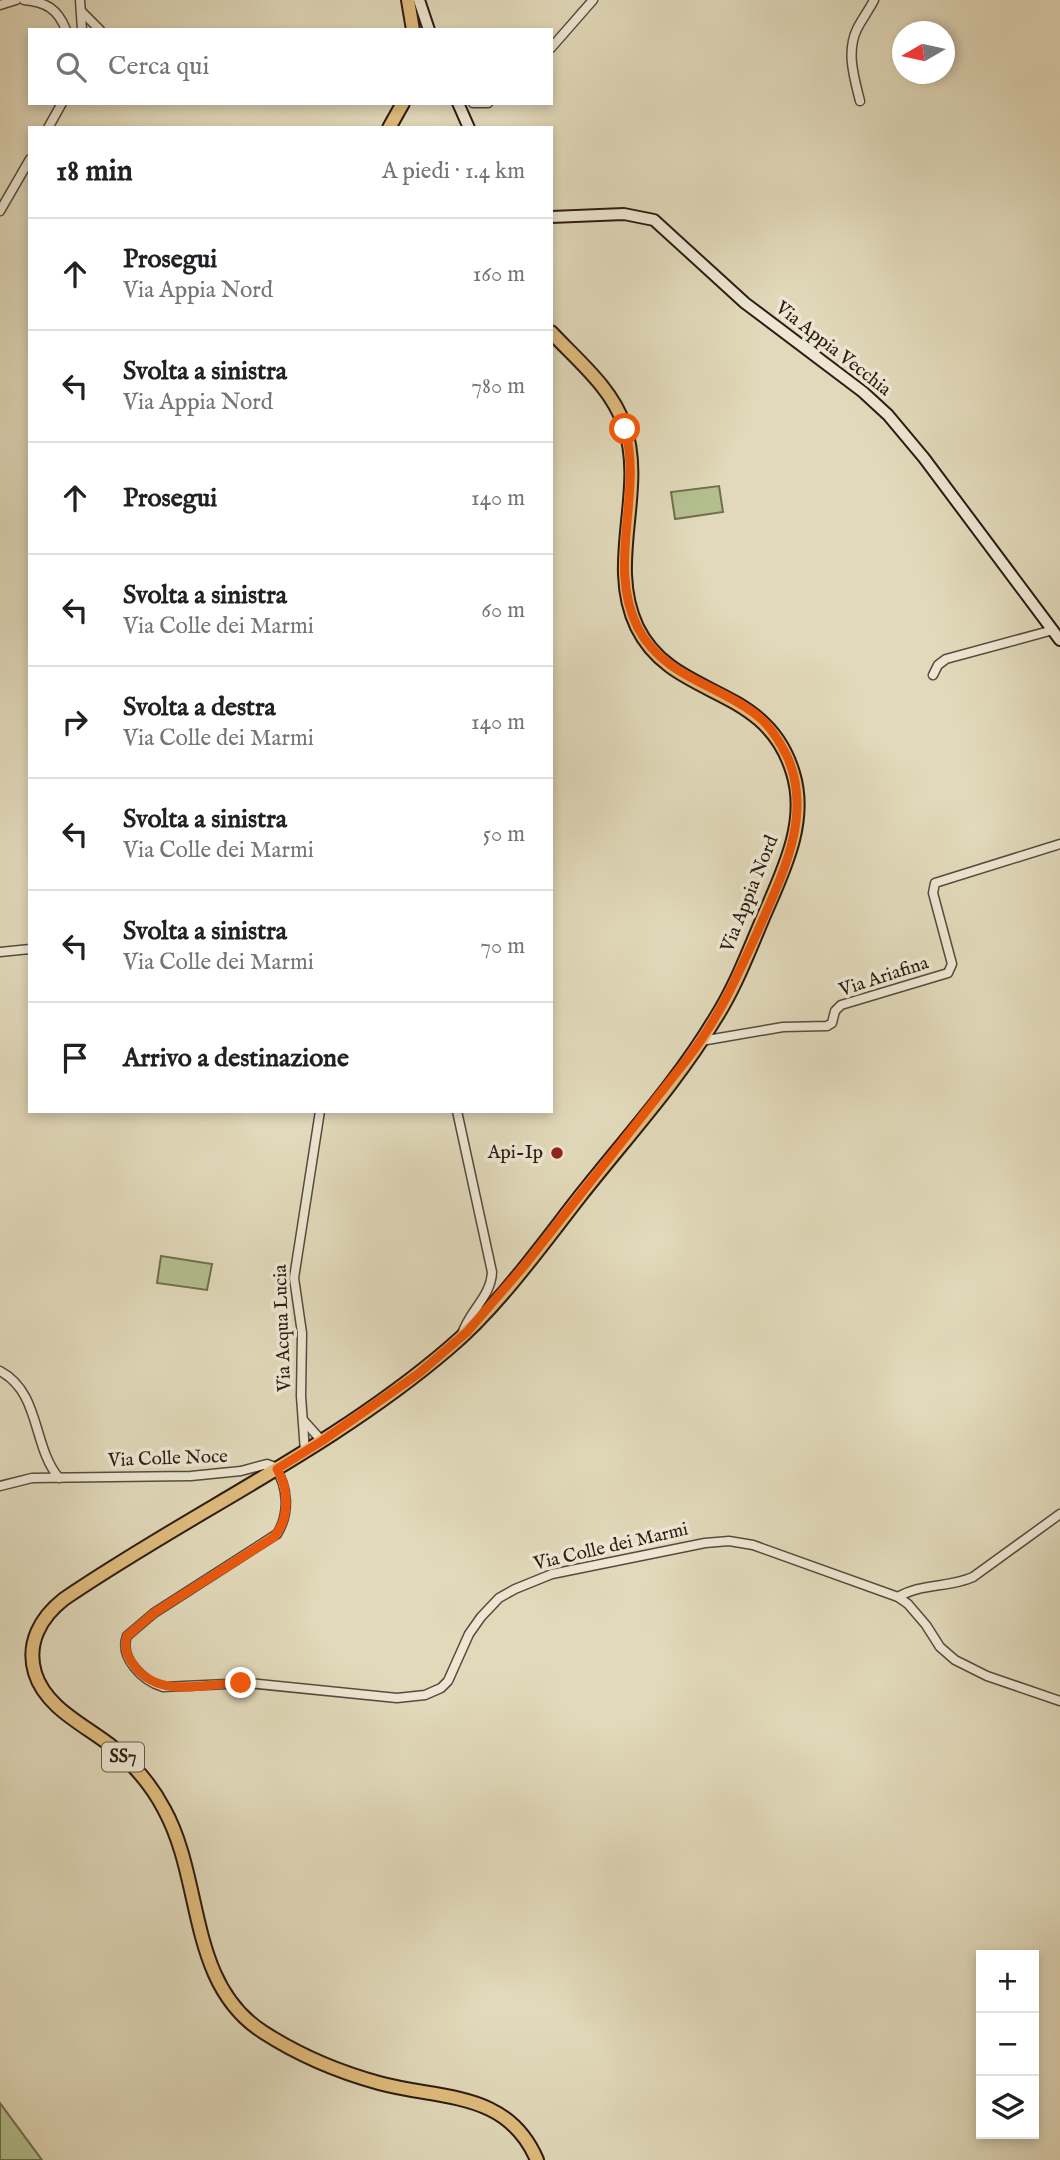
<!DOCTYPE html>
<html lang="it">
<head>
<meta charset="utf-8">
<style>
  body { margin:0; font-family:"IM FELL English",serif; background:#f2f2f2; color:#202124 }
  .controls { position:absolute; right:21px; bottom:21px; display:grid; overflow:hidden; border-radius:0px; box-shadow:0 4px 10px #0003 }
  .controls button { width:63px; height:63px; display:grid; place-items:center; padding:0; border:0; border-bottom:2px solid #e0e0e0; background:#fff; color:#202124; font:35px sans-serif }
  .compass { position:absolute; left:892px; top:21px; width:63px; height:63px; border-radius:50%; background:#fff; box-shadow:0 4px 10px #0003; rotate:261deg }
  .stop { position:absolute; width:21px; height:21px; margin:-16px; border:5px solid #ea580c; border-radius:50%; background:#fff }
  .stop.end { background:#ea580c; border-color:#fff; box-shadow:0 2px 7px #0008 }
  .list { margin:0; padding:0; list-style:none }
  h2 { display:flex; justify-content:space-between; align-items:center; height:91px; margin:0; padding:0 28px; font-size:30px }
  h2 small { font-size:23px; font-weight:400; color:#757577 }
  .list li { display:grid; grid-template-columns:46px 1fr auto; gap:21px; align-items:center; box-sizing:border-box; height:112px; padding:0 28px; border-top:2px solid #e0e0e0 }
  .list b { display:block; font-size:26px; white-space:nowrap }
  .list p { margin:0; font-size:23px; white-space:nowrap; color:#757577 }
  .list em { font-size:23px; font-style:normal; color:#757577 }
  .icon { flex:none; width:38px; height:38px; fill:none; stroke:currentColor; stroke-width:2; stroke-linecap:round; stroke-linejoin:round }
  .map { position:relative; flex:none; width:1060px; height:2160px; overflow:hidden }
  .search { position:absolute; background:#fff; box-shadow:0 4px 10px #0003; left:28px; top:28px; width:525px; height:77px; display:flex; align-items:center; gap:18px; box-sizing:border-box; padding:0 24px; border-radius:0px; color:#757577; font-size:26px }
  .panel { position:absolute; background:#fff; box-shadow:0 4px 10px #0003; left:28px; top:126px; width:525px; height:987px; border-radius:0px }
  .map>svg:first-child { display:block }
  .green { fill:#b4bf8f; stroke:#706d51; stroke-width:2 }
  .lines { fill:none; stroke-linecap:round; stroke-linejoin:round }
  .street-casing { stroke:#594a3d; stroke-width:11 }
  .secondary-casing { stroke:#2c1b13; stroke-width:14 }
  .primary-casing { stroke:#2c1b13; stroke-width:16 }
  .street { stroke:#ece6d2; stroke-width:8 }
  .secondary { stroke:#ece6d2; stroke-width:10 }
  .primary { stroke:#e0bc7d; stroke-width:12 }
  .route { stroke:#ea580c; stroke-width:9 }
  .poi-dot { fill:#8f2418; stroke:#ece6d2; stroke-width:2.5 }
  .labels { text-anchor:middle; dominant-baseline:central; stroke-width:7; stroke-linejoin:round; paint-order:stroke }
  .shield { fill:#ece6d2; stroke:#66584c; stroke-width:2 }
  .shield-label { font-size:18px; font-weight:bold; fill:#2c1b13 }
  .street-label { font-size:19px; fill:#2c1b13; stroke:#ece6d2 }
  .poi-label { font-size:19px; fill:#2c1b13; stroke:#ece6d2; text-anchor:end }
</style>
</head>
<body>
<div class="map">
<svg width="1060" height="2160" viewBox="0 0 1060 2160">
  <rect width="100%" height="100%" fill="#e1d9ba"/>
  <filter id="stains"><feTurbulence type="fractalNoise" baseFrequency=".00286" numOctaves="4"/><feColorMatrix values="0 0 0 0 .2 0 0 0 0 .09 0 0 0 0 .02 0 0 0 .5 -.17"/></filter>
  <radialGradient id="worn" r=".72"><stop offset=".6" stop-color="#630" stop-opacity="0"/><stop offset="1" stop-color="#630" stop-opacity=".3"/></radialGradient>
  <g class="green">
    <polygon points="719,486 723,512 675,519 671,492"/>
    <polygon points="161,1256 212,1264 207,1290 157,1283"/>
    <polygon points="0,2103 42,2160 0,2160"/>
  </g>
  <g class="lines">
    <defs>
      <g id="street">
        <path d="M24,0C46,2 58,9 66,30"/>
        <polyline points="80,0 82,30"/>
        <polyline points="0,5 16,0"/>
        <polyline points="82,12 100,30"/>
        <polyline points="551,48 593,0"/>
        <path d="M860,101C854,77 846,52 857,29C862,19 869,10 874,0"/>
        <polyline points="473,103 488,103"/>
        <polyline points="48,128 62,103"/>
        <polyline points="0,211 30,159"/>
        <polyline points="933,675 938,665 946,659 1053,630"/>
        <polyline points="0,952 30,949"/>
        <polyline points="701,1041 783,1027 827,1026 832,1023 835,1011 841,1005 948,973 952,964 933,893 935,883 1060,844"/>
        <path d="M457,1111L492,1272C491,1297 469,1311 462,1334"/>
        <path d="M0,1371C41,1393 32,1446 59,1478"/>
        <polyline points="303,1420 322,1441"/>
        <polyline points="305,1452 301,1396 302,1333 294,1278 320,1111"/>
        <path d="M0,1486L32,1478L191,1476L241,1471L267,1464L275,1467C288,1487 290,1513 277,1534L154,1613L127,1636C119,1658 143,1681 163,1687L248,1683L397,1698L425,1695L441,1688L448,1681L469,1634L481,1617L499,1598L515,1589L552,1574L705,1543L729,1541L753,1545L898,1597L908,1604L926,1625L940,1647L955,1660L987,1676L1060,1701"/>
        <path d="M898,1597C921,1583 949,1588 973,1577L1060,1514"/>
      </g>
      <g id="secondary">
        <polyline points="419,0 429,30"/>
        <polyline points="458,103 469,128"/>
        <polyline points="551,217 624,214 654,220 745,303 863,392 888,415 924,458 1060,640"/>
      </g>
      <g id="primary">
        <polyline points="408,0 413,30"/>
        <polyline points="389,128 403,103"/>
        <path d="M537,2160C507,2090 441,2100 379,2083C339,2072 297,2054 263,2032C187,1983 204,1881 164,1809C152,1786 134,1765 114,1748C87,1726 46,1709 35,1673C26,1643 41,1617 64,1599C190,1513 331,1449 448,1349C498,1307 541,1246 581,1195C626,1138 678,1081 715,1019C738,983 752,942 769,904C787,863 807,818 793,773C766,682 673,701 637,627C606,562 647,491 624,425C612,388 577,360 551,332"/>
      </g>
    </defs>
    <use href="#street" class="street-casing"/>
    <use href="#secondary" class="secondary-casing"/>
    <use href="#primary" class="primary-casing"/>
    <use href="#street" class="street"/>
    <use href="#secondary" class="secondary"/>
    <use href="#primary" class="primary"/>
  </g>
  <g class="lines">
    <path class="route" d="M241,1683C203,1683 155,1701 131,1661C126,1653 124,1645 127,1636L154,1613L274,1537C290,1518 289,1489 277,1469L322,1441L418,1374L467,1332L524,1266L688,1058C718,1019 737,977 757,933C781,877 814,816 787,756C780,742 771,727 759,717C719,684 664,678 638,628C606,566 643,494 625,429"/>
  </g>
  <circle class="poi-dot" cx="557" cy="1153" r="7"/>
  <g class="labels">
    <rect class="shield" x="102" y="1742.5" width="42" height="29" rx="5"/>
    <g class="shield-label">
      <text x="123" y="1757">SS7</text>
    </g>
    <g class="street-label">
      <text transform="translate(833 349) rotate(38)">Via Appia Vecchia</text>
      <text transform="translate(750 894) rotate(-68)">Via Appia Nord</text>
      <text transform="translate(884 977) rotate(-18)">Via Ariafina</text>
      <text transform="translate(283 1328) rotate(-92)">Via Acqua Lucia</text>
      <text transform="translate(168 1459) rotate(-2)">Via Colle Noce</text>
      <text transform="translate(611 1547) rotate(-13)">Via Colle dei Marmi</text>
    </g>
    <g class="poi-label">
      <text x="543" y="1153">Api-Ip</text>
    </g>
  </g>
  <rect width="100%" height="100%" filter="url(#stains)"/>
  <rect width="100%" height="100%" fill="url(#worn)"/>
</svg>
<div class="controls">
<button>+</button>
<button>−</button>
<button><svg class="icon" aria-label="layers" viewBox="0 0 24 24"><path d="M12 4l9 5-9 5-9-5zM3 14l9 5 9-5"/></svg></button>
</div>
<svg class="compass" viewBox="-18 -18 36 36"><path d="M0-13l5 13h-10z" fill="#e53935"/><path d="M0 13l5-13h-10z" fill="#757577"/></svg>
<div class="stop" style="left:625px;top:429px"></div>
<div class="stop end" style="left:241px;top:1683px"></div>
<div class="search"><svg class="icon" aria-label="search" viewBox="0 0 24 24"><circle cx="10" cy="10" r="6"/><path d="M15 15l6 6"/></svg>Cerca qui</div>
<section class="panel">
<h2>18 min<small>A piedi · 1.4 km</small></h2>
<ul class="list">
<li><svg class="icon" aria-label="ahead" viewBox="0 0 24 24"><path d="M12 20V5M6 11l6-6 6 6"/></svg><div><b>Prosegui</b><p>Via Appia Nord</p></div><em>160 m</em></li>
<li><svg class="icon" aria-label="left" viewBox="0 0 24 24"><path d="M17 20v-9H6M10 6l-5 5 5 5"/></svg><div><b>Svolta a sinistra</b><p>Via Appia Nord</p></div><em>780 m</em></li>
<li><svg class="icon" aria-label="ahead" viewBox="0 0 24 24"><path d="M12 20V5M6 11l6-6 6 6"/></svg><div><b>Prosegui</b></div><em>140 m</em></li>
<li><svg class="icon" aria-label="left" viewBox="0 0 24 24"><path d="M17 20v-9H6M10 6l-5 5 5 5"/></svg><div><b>Svolta a sinistra</b><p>Via Colle dei Marmi</p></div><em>60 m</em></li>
<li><svg class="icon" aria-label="right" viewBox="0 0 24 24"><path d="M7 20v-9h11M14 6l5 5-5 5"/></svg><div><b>Svolta a destra</b><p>Via Colle dei Marmi</p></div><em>140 m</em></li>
<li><svg class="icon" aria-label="left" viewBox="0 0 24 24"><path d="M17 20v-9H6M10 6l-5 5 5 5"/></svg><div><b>Svolta a sinistra</b><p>Via Colle dei Marmi</p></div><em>50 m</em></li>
<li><svg class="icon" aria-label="left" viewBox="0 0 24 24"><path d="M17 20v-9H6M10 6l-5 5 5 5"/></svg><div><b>Svolta a sinistra</b><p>Via Colle dei Marmi</p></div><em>70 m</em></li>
<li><svg class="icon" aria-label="arrive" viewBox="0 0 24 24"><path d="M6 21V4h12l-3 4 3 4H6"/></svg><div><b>Arrivo a destinazione</b></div></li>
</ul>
</section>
</div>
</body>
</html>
